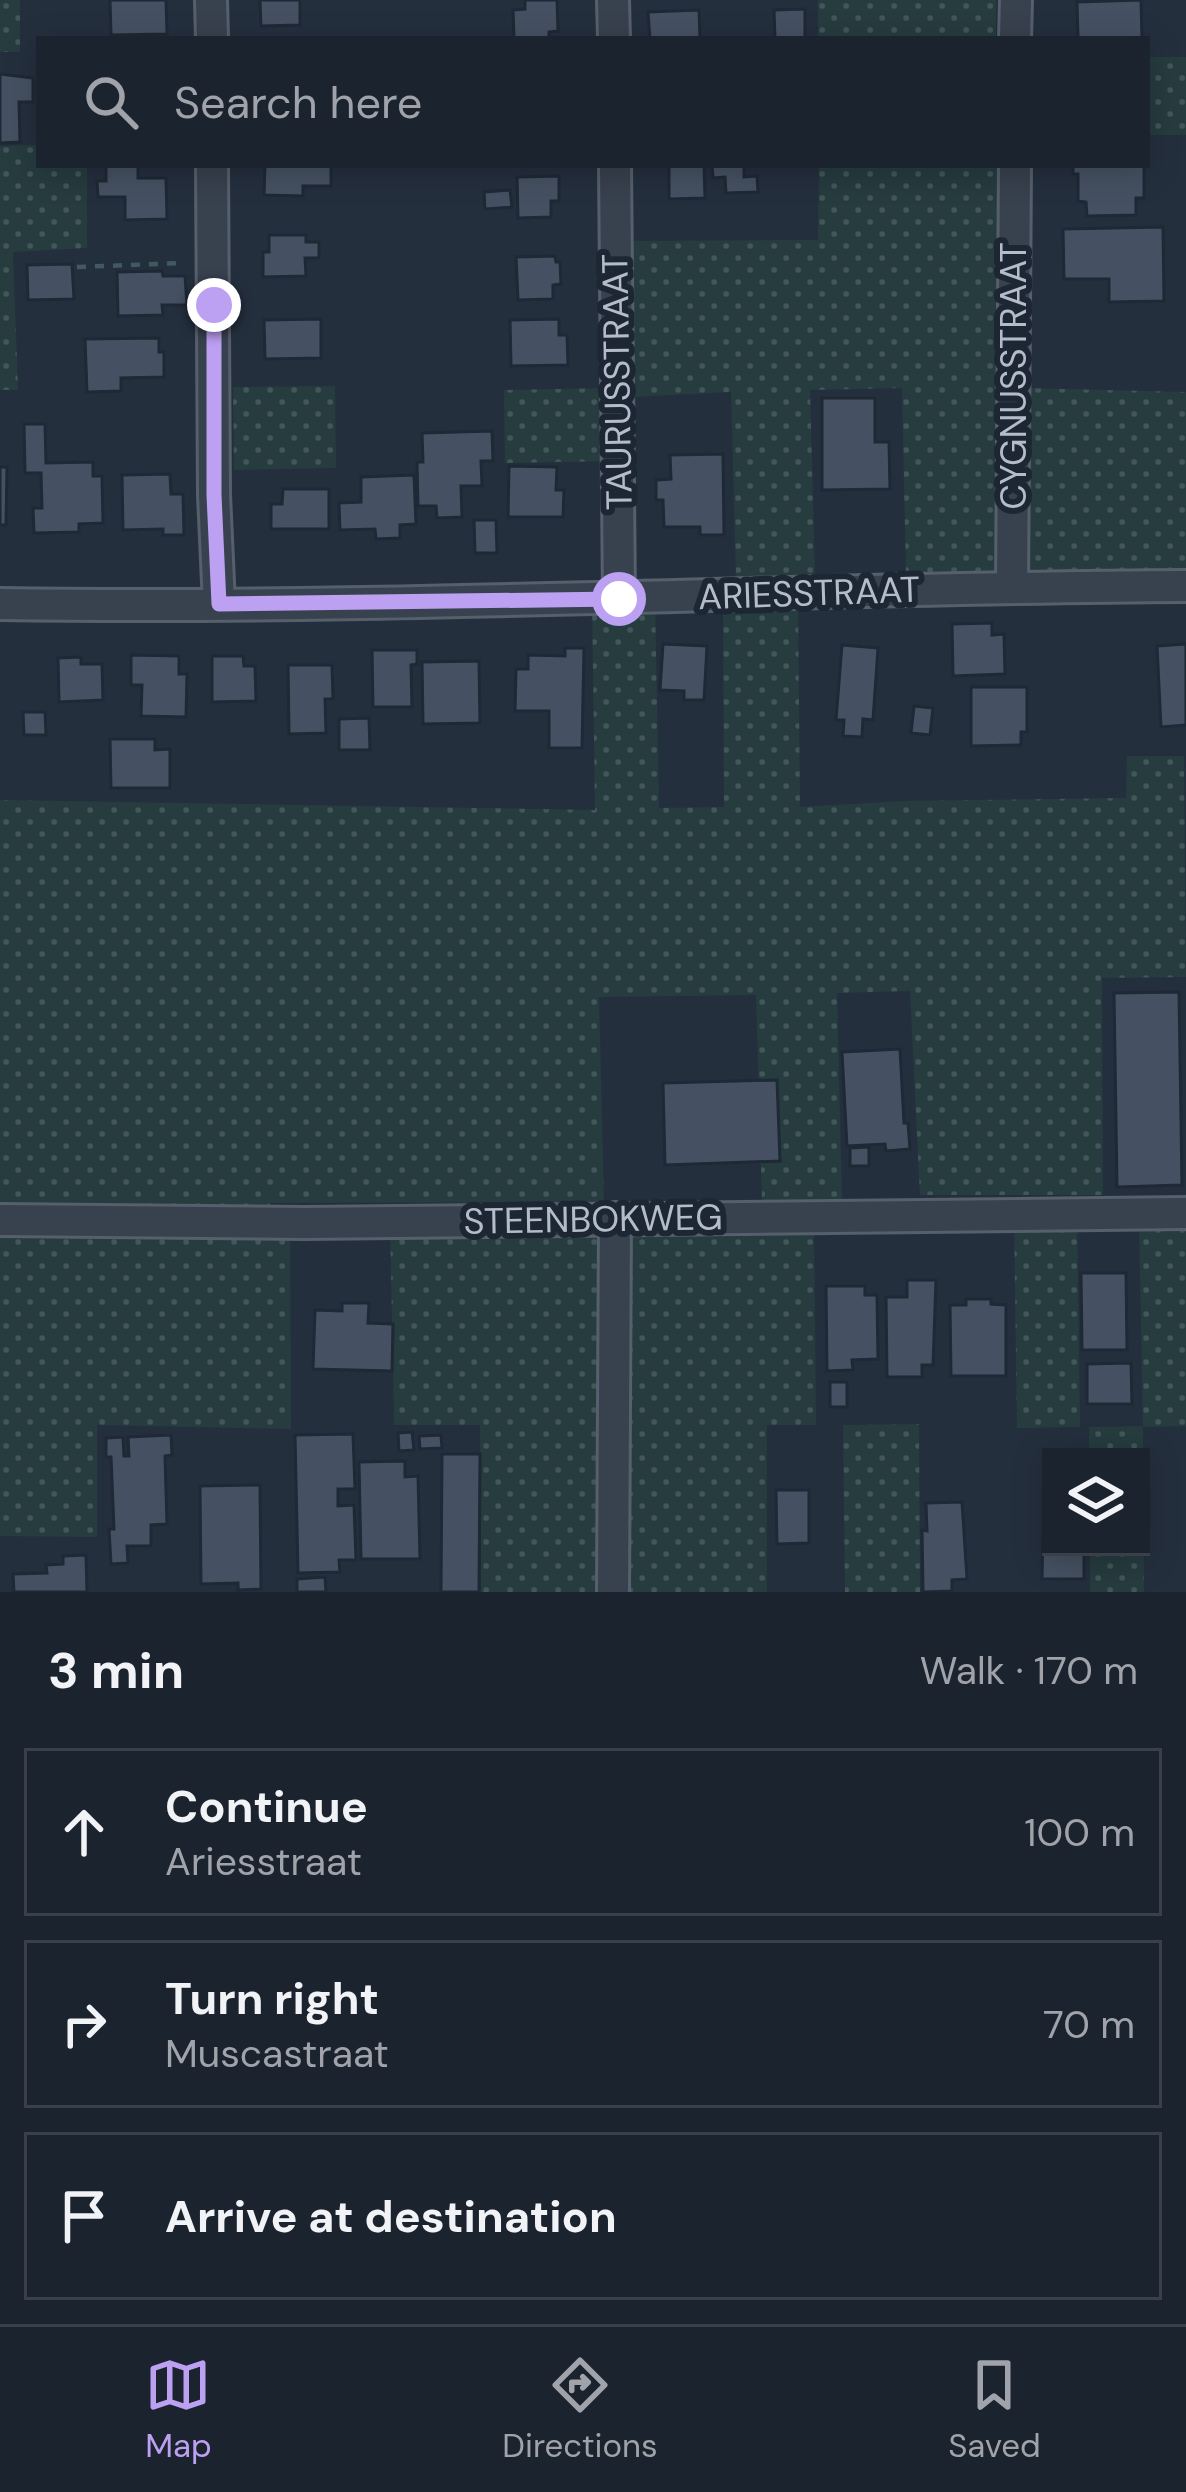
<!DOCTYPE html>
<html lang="en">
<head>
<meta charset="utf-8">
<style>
  body { margin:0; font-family:"DM Sans",sans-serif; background:#242b36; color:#f1f3f6 }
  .controls { position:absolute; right:36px; bottom:36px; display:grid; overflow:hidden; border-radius:0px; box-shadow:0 6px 30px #0003 }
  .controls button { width:108px; height:108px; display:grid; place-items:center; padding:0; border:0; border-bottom:3px solid #39404a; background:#1b232e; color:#f1f3f6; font:60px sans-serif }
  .stop { position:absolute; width:36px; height:36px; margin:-27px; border:9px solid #bca0f2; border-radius:50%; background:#fff }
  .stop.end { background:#bca0f2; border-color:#fff; box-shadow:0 3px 12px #0008 }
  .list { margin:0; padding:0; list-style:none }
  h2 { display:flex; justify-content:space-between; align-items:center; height:156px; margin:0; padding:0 48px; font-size:51px }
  h2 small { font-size:39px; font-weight:400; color:#a0a4aa }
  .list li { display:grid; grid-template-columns:78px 1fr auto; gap:36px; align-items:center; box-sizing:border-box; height:168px; margin:0 24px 24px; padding:0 24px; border:3px solid #39404a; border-radius:0px }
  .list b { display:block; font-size:45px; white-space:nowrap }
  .list p { margin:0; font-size:39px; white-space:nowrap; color:#a0a4aa }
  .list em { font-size:39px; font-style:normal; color:#a0a4aa }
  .icon { flex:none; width:66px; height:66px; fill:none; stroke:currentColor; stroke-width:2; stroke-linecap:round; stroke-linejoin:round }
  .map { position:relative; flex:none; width:1186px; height:1592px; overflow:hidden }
  .search { position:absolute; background:#1b232e; box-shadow:0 6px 30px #0003; left:36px; right:36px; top:36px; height:132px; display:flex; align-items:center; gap:30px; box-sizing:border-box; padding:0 42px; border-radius:0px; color:#a0a4aa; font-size:45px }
  .sheet { height:732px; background:#1b232e }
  nav { display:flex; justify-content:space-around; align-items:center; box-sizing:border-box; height:168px; border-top:3px solid #39404a; background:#1b232e; font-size:33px; color:#a0a4aa }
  nav a { display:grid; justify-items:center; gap:6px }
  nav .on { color:#bca0f2 }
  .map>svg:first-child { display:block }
  .grass { fill:url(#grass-dots) }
  .building { fill:#455162; stroke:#1f2835; stroke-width:3 }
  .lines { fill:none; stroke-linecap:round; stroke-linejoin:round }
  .minor-casing { stroke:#565f6c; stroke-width:36 }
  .path { stroke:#44595c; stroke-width:4.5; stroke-dasharray:9 9; stroke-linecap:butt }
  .minor { stroke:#38414e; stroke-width:30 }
  .route { stroke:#bca0f2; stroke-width:15 }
  .labels { text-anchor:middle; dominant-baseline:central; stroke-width:12; stroke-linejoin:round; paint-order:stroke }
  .street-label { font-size:36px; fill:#b4bcc9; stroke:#1d2633 }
</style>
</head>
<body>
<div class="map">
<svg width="1186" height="1592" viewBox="0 0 1186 1592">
  <defs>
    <pattern id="grass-dots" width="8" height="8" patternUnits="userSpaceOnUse" patternTransform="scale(3)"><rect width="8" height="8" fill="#263c3f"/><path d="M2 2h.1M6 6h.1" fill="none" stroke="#435659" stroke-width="1.8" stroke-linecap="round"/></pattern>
  </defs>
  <rect width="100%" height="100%" fill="#242f3e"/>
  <g class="grass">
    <rect x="0" y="0" width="20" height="52"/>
    <rect x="818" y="0" width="178" height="39"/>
    <rect x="1147" y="57" width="39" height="78"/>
    <polygon points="39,145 39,165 87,165 87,248 13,252 18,390 0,390 0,146"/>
    <polygon points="819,165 998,165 1003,550 1000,567 993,575 906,577 902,388 810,390 815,575 736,577 731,392 631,397 627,241 818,240"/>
    <polygon points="335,386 336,468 234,470 233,387"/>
    <polygon points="611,388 612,461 505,463 504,390"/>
    <polygon points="1019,388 1186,392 1186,575 1032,575 1024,569"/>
    <polygon points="798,598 800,807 903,801 1126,798 1127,756 1184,756 1186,977 1102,978 1103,1195 920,1195 910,991 837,993 842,1200 762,1200 756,995 599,997 604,1202 270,1203 269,1213 290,1216 291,1429 97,1425 97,1537 0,1536 0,800 595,810 592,601 655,600 659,808 724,807 723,599"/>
    <polygon points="1077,1214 1080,1427 1017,1428 1014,1215"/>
    <polygon points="814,1216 816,1425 767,1425 767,1592 616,1592 629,1231"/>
    <polygon points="390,1217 604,1225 605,1592 481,1592 480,1425 394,1425"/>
    <polygon points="1139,1219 1186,1219 1186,1426 1143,1427 1144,1592 1090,1592 1090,1547 1141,1547 1141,1457 1089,1457 1089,1427 1143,1426"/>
    <polygon points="919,1424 920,1592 845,1592 843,1425"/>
  </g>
  <g class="building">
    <polygon points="110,0 166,0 167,34 111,35"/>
    <polygon points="260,0 300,0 300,25 261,26"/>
    <polygon points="525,0 557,0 558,31 549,32 549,39 514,39 513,10 525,9"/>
    <polygon points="1141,0 1142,39 1078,39 1077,2"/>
    <polygon points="805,9 805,39 775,39 774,10"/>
    <polygon points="699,10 700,38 650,39 648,12"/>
    <polygon points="0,74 33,78 33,102 19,102 20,142 0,143"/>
    <polygon points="106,165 138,165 138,178 166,178 167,219 125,220 125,197 98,197 97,181 106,181"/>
    <polygon points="265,165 331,165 331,186 303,186 303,196 264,195"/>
    <polygon points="669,165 704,165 705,198 669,199"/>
    <polygon points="712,165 744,165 744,177 757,176 758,192 726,193 725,177 713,178"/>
    <polygon points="1057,165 1144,165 1144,198 1136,198 1136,215 1087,216 1086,202 1078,201 1078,174 1073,174 1073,167"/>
    <polygon points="559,176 559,201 551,201 551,217 518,218 517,177"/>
    <polygon points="510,190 512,207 485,209 484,192"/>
    <polygon points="1163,227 1164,301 1109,302 1109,279 1064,279 1063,229"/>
    <polygon points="269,235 306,235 306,242 319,242 319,258 305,258 306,276 263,277 263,252 269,252"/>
    <polygon points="555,256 556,262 560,262 561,284 553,285 553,299 518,300 516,257"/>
    <polygon points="72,264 74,299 28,300 27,265"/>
    <polygon points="162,271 163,276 185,276 187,305 162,305 163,315 118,316 117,272"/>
    <polygon points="321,319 321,358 265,359 264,320"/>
    <polygon points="559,319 559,335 567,335 568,365 511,366 510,320"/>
    <polygon points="159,338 159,352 164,352 164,377 121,378 121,391 87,392 85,339"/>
    <polygon points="822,398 875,398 875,442 889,442 890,489 822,490"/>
    <polygon points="24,424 45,424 46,463 93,462 93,476 102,476 103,523 79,524 79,532 34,533 33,508 42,508 41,473 25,473"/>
    <polygon points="492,431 493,461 481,461 482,486 461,486 462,517 437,518 436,506 418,506 417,462 423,462 422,433"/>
    <polygon points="723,454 724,535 700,535 700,527 664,527 663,500 656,500 656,480 671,479 670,455"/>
    <polygon points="509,466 557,467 556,490 564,490 563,517 508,517"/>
    <polygon points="0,467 7,467 6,525 0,525"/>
    <polygon points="170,474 171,494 183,494 184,535 163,535 163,529 123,530 122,475"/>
    <polygon points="414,475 416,524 400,525 400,538 376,539 375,529 340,530 339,503 361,502 361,477"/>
    <polygon points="283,489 329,489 329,529 271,529 271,504 282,504"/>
    <polygon points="474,520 496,520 497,553 475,553"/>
    <polygon points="992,623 992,635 1004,634 1005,674 953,676 952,624"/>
    <polygon points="663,644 707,646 704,700 684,700 684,691 660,690"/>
    <polygon points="1186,644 1186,725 1161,727 1157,646"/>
    <polygon points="842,645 878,648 873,720 863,719 862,737 843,736 844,720 836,720"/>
    <polygon points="565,648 584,648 582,748 549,748 549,711 515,711 516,669 528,669 528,655 565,656"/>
    <polygon points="372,650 417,650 417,664 411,665 412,707 373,707"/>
    <polygon points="131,655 179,656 179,674 187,674 186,717 141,716 142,685 131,685"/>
    <polygon points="212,656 243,656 244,666 255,666 256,701 212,702"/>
    <polygon points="81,657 81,664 102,664 103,700 59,702 58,658"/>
    <polygon points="479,661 480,723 423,724 422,662"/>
    <polygon points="288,665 332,665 333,699 325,699 326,733 289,734"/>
    <polygon points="971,687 1027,687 1027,732 1021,732 1021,745 971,746"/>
    <polygon points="914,706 933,708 930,735 911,733"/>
    <polygon points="23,712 45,712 46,735 24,735"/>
    <polygon points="369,718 370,750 339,750 339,719"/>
    <polygon points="110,739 155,739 155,750 170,749 170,788 111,788"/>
    <polygon points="1179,992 1182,1185 1117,1187 1114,993"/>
    <polygon points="900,1049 904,1123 908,1123 910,1149 886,1151 885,1144 847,1146 842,1052"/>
    <polygon points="777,1080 780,1161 665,1165 663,1083"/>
    <polygon points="869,1147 869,1166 850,1166 850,1148"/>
    <polygon points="1081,1273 1126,1273 1127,1350 1082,1350"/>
    <polygon points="907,1280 936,1280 933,1365 922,1365 922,1377 887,1377 886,1297 907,1297"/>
    <polygon points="826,1286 865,1286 865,1295 877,1295 878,1359 852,1360 853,1370 827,1371"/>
    <polygon points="966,1299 991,1299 991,1304 1006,1305 1006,1376 951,1376 950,1305 966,1305"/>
    <polygon points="342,1303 369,1303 368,1323 393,1324 392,1371 313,1369 315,1310 342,1311"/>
    <polygon points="1131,1363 1132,1404 1087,1404 1087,1364"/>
    <rect x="830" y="1382" width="17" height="25"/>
    <polygon points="412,1432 414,1450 399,1451 398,1433"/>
    <polygon points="353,1434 355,1489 338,1489 338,1506 354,1505 356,1560 339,1560 340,1572 298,1573 295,1435"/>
    <polygon points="171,1435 172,1455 165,1456 167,1524 151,1525 151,1546 127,1546 128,1563 111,1564 109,1529 114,1529 111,1457 106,1457 106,1438 123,1437 124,1456 129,1456 128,1437"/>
    <polygon points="441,1435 442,1448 420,1449 419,1436"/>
    <polygon points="442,1454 480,1454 479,1592 441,1592"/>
    <polygon points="405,1461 405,1477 418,1476 420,1559 361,1559 359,1462"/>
    <polygon points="260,1485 261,1589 238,1590 238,1583 201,1584 200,1486"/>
    <polygon points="776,1490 809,1490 809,1543 777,1544"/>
    <polygon points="962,1502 967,1579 952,1580 952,1591 923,1592 922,1530 927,1531 926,1503"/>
    <polygon points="1043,1528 1051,1528 1051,1547 1084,1547 1084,1579 1042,1579"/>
    <polygon points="86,1555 87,1592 14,1592 13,1574 47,1573 46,1565 63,1564 63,1556"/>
    <polygon points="325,1577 326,1592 297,1592 297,1579"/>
  </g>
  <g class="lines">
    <defs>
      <g id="minor">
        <polyline points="211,0 212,39"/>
        <polyline points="613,0 614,39"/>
        <polyline points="1015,39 1016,0"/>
        <polyline points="212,165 214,495 219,604"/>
        <polyline points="615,165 619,599"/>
        <polyline points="1012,587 1015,165"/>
        <path d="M0,604C396,610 791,588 1186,586"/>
        <polyline points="0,1220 305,1223 1186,1213"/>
        <polyline points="613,1592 615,1218"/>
      </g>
    </defs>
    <use href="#minor" class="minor-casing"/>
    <polyline class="path" points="77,267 183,263"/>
    <use href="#minor" class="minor"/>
  </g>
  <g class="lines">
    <polyline class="route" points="214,305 214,495 219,604 619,599"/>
  </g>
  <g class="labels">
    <g class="street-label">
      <text transform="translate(1013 376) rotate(-90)">CYGNUSSTRAAT</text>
      <text transform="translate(617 382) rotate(-91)">TAURUSSTRAAT</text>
      <text transform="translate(809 593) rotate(-2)">ARIESSTRAAT</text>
      <text transform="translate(593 1219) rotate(-1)">STEENBOKWEG</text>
    </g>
  </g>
</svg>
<div class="controls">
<button><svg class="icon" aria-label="layers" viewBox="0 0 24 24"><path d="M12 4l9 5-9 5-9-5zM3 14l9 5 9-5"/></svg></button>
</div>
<div class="stop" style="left:619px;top:599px"></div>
<div class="stop end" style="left:214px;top:305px"></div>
<div class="search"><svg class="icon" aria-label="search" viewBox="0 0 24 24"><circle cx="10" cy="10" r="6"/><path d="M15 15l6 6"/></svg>Search here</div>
</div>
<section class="sheet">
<h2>3 min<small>Walk · 170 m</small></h2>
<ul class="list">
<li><svg class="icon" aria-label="ahead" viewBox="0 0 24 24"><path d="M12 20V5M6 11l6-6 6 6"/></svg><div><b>Continue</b><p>Ariesstraat</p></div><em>100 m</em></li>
<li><svg class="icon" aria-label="right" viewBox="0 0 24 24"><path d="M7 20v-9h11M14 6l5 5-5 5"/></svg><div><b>Turn right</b><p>Muscastraat</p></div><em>70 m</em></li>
<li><svg class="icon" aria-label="arrive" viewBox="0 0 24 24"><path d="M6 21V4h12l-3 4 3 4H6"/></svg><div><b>Arrive at destination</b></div></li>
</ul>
</section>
<nav>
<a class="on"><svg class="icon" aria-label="map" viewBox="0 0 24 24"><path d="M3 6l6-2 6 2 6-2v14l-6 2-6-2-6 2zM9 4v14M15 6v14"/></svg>Map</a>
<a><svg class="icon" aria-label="directions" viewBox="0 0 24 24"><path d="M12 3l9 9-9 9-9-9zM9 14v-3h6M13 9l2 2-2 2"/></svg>Directions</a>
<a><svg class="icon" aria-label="saved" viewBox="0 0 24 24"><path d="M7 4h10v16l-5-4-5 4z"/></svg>Saved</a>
</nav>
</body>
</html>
